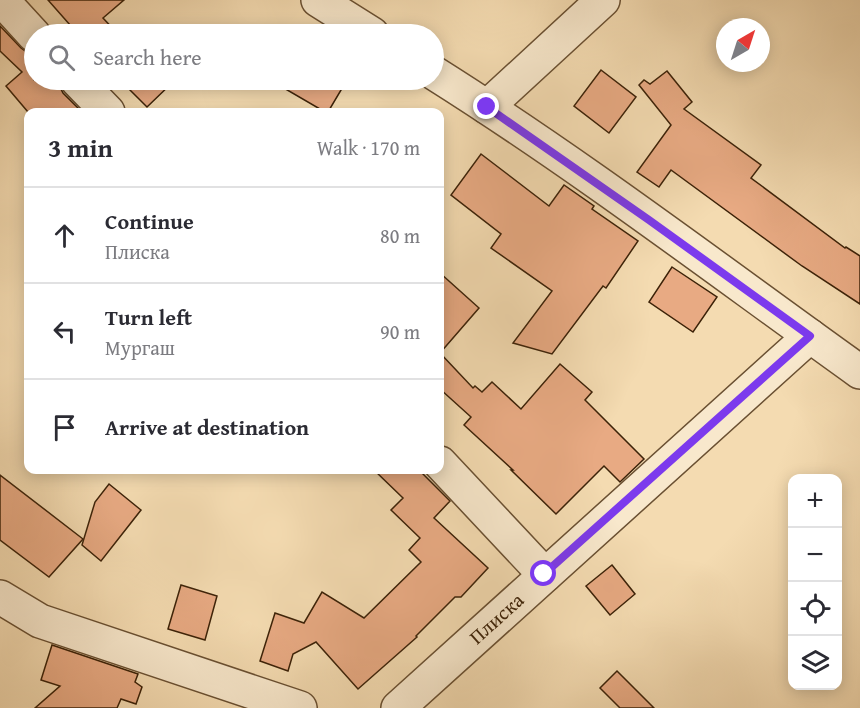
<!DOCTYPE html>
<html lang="en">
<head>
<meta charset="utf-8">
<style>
  body { margin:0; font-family:"Gentium Book Plus",serif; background:#f7f7f7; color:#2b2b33 }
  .controls { position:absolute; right:18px; bottom:18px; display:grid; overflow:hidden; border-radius:12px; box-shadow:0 3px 15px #0003 }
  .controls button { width:54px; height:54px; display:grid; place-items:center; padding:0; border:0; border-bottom:2px solid #e1e1e2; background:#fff; color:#2b2b33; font:30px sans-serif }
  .compass { position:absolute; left:716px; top:18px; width:54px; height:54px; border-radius:50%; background:#fff; box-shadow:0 3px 15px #0003; rotate:39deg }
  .stop { position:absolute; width:18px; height:18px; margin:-14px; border:4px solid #7c3aed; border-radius:50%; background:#fff }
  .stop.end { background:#7c3aed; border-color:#fff; box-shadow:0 2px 6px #0008 }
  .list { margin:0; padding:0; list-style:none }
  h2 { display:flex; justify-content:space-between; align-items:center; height:78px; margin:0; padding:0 24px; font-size:26px }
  h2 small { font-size:20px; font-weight:400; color:#7c7c81 }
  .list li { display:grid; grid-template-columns:39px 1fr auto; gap:18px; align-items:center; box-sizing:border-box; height:96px; padding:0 24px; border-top:2px solid #e1e1e2 }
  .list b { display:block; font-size:22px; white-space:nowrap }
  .list p { margin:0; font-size:20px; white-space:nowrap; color:#7c7c81 }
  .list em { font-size:20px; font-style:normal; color:#7c7c81 }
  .icon { flex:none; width:33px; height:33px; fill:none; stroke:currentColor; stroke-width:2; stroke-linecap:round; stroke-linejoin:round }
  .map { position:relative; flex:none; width:860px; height:708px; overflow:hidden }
  .search { position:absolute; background:#fff; box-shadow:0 3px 15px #0003; left:24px; top:24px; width:420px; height:66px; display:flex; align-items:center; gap:15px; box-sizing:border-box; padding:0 21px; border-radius:33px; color:#7c7c81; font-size:22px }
  .panel { position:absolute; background:#fff; box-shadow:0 3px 15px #0003; left:24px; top:108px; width:420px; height:366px; border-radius:12px }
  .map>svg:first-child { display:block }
  .building { fill:#e8aa83; stroke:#3c2208; stroke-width:1.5 }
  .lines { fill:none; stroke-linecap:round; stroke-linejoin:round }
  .minor-casing { stroke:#6a5032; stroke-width:36 }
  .minor { stroke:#f8e8cc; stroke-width:33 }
  .route { stroke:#7c3aed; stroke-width:8 }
  .labels { text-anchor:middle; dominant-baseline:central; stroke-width:4.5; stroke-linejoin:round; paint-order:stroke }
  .street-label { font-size:20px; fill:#3c2208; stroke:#f8e8cc }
</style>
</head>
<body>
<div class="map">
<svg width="860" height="708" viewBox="0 0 860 708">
  <rect width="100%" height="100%" fill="#f4dbb1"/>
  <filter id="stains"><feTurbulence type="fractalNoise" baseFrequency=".00333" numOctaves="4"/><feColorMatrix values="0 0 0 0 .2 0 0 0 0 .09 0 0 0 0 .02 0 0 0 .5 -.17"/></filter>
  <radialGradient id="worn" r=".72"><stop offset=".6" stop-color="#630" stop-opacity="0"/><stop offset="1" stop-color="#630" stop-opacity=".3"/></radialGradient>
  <g class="building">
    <polygon points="48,0 124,0 103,18 118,34 78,34"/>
    <polygon points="0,26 21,48 28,53 34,53 34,80 59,80 59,85 63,93 82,112 28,112 6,86 22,72 0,51"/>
    <polygon points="601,70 636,97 609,133 574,106"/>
    <polygon points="667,71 692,102 684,109 761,165 751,178 845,248 846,247 860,256 860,304 802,266 671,170 659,187 637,172 671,125 639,85 644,80 650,84"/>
    <polygon points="120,80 175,80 147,107"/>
    <polygon points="270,80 347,80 328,112 325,112"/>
    <polygon points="481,154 549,206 564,185 594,206 592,209 638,241 606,288 603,286 552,354 513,343 552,291 491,248 501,234 451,195"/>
    <polygon points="672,267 717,297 693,332 649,302"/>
    <polygon points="440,273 479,308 440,353"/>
    <polygon points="440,353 473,388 475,386 482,392 492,382 521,409 560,364 592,392 585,400 644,459 620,482 604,466 556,514 511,470 513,470 464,425 471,417 440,389"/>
    <polygon points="374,470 419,470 450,501 434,518 488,568 461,597 455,597 416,636 417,637 358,689 316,642 293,654 288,671 260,661 275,613 304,623 322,592 364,618 421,562 409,550 420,538 391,510 403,498"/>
    <polygon points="0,475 83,539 49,577 0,540"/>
    <polygon points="109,484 141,510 101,561 82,545 95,502"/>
    <polygon points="612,565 635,594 610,615 586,586"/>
    <polygon points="181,585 217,596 205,640 168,629"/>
    <polygon points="52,645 138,674 135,682 142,687 136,704 121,699 117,708 35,708 60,686 41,680"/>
    <polygon points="617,671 654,708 620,708 600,688"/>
  </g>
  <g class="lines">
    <defs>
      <g id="minor">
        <polyline points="2,0 34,35"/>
        <polyline points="318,0 372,34"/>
        <path d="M434,73C580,165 719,271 860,372"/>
        <polyline points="77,80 108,112"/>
        <polyline points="487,107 603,0"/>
        <polyline points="440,463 545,575"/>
        <polyline points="0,597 40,621 300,708"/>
        <polyline points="398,708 810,336"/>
      </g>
    </defs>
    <use href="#minor" class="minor-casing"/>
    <use href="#minor" class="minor"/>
  </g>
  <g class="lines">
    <polyline class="route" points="487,107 649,220 810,336 544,574"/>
  </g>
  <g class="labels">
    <g class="street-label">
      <text transform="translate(496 618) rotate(-42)">Плиска</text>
    </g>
  </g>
  <rect width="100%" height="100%" filter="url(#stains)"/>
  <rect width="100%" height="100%" fill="url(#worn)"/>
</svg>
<div class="controls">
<button>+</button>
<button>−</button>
<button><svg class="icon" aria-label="locate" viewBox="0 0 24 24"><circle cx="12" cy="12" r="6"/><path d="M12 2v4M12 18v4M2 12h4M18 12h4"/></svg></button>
<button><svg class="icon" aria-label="layers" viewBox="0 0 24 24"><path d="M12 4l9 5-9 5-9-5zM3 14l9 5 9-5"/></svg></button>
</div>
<svg class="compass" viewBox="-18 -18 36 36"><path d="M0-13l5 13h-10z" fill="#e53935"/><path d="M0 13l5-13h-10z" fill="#7c7c81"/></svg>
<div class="stop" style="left:544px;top:574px"></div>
<div class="stop end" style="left:487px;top:107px"></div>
<div class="search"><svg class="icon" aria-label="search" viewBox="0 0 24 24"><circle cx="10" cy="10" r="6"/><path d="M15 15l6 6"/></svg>Search here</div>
<section class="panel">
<h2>3 min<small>Walk · 170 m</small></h2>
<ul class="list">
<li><svg class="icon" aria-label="ahead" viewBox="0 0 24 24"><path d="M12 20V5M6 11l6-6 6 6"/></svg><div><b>Continue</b><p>Плиска</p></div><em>80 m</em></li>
<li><svg class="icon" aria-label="left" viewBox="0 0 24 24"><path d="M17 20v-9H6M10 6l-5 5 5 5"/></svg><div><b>Turn left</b><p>Мургаш</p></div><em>90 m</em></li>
<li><svg class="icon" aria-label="arrive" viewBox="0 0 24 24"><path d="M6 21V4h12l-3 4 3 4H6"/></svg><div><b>Arrive at destination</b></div></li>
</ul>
</section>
</div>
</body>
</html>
